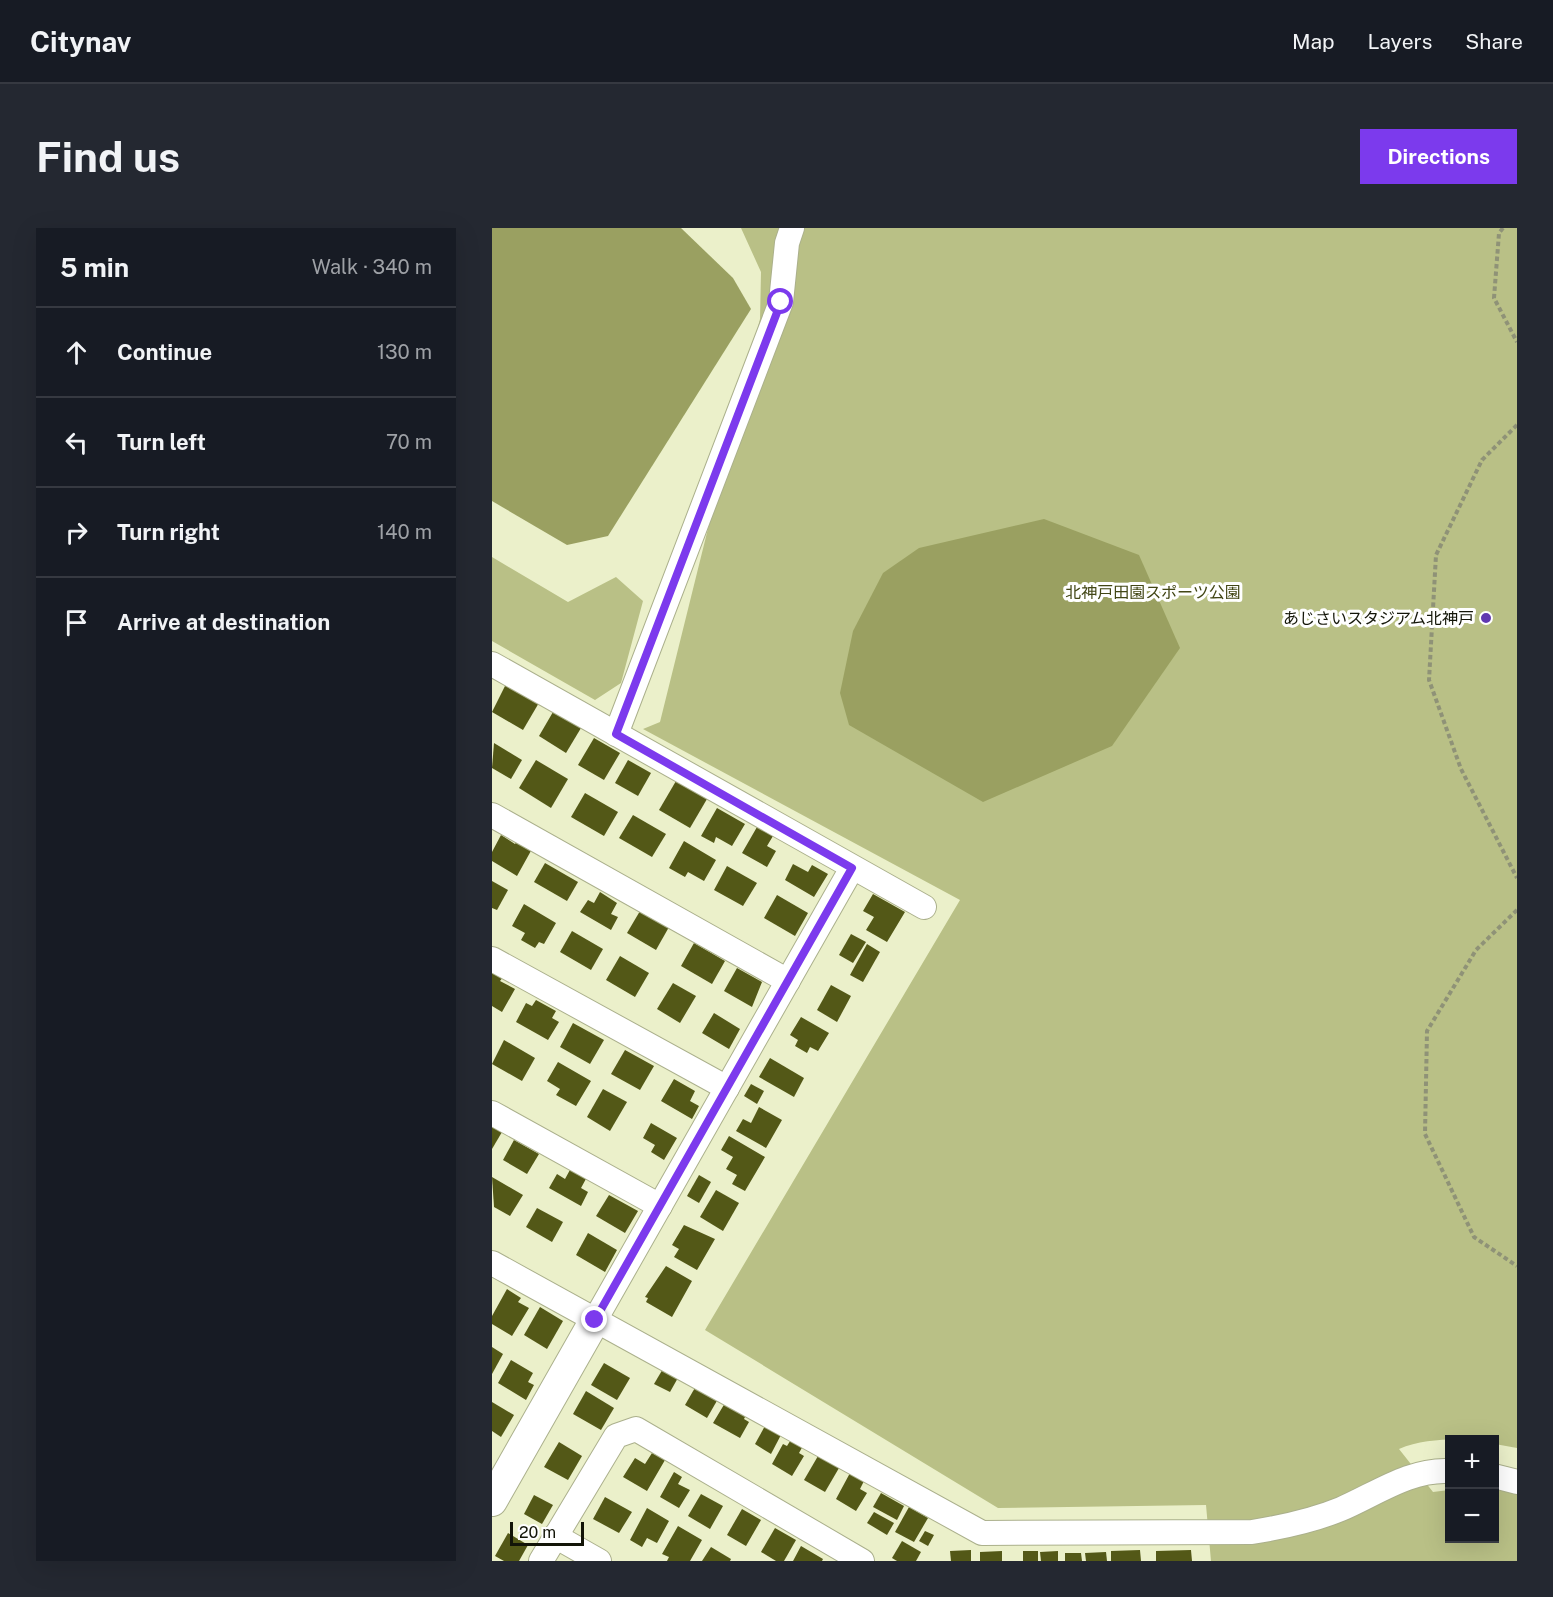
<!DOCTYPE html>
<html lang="en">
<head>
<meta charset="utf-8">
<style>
  body { margin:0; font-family:"Public Sans","Noto Sans JP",sans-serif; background:#242831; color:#f1f3f6 }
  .controls { position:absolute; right:18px; bottom:18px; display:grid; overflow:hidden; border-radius:0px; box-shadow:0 6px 24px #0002 }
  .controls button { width:54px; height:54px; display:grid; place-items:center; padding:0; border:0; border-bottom:2px solid #363941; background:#171b24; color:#f1f3f6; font:30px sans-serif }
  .scale { position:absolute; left:18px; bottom:15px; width:74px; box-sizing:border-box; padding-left:6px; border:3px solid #131508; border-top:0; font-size:16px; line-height:21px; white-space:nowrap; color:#131508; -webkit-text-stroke:4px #fff; paint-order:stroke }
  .stop { position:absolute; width:18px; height:18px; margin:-14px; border:4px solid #7c3aed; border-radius:50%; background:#fff }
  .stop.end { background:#7c3aed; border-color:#fff; box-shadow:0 2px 6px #0008 }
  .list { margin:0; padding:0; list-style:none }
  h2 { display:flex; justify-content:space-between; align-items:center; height:78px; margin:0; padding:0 24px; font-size:26px }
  h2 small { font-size:20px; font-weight:400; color:#9ea1a6 }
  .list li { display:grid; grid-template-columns:39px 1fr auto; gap:18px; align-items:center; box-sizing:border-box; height:90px; padding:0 24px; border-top:2px solid #363941 }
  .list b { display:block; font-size:22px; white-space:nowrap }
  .list em { font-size:20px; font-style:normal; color:#9ea1a6 }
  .icon { flex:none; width:33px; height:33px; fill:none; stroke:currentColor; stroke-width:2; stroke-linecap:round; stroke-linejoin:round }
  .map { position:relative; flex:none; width:1025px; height:1333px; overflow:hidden; border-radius:0px }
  header { display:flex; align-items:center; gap:36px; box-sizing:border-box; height:84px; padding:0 30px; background:#171b24; border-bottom:2px solid #363941 }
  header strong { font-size:28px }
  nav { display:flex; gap:33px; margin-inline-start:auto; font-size:21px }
  .intro { display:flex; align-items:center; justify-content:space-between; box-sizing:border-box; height:144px; padding:0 36px }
  h1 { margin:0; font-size:42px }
  .button { padding:15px 27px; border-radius:0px; background:#7c3aed; color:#fff; font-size:21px; font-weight:700 }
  main { display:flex; gap:36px; padding:0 36px }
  aside { flex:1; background:#171b24; border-radius:0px; box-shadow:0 6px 24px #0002 }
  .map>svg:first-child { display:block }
  .green { fill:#b9c086 }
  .water { fill:#9aa061 }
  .building { fill:#535817 }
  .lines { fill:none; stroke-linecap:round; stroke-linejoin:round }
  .minor-casing { stroke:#abb08c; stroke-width:26 }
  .tertiary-casing { stroke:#abb08c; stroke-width:32 }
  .path { stroke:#8f9277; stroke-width:4; stroke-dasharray:4.5 3; stroke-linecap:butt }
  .minor { stroke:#fff; stroke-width:24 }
  .tertiary { stroke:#fff; stroke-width:30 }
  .route { stroke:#7c3aed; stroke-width:8 }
  .poi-dot { fill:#6038b0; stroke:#fff; stroke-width:2 }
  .labels { text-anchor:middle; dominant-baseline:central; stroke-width:6; stroke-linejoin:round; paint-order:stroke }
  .park-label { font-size:16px; fill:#424615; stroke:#fff }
  .poi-label { font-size:16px; fill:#131508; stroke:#fff; text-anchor:end }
</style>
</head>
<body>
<header>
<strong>Citynav</strong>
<nav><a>Map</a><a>Layers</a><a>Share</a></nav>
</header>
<div class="intro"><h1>Find us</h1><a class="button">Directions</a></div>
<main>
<aside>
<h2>5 min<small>Walk · 340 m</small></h2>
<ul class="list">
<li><svg class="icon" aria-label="ahead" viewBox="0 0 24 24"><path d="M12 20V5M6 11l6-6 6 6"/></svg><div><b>Continue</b></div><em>130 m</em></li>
<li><svg class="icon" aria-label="left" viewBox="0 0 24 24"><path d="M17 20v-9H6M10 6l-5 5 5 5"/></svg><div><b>Turn left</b></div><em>70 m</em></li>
<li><svg class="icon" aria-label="right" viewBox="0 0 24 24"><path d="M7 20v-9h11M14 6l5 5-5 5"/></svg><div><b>Turn right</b></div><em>140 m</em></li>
<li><svg class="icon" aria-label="arrive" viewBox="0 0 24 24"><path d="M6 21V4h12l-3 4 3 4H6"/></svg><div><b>Arrive at destination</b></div></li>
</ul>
</aside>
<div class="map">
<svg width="1025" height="1333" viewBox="0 0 1025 1333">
  <rect width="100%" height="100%" fill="#ebf0ca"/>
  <g class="green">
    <path d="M249,0H1025V1220L1003,1216L1002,1212C971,1212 936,1208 907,1221L941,1264L957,1262V1310H1002L1003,1257L1025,1252V1333H719L714,1277L506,1280L213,1102L468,672L151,501L168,494L268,91L269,44Z"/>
    <polygon points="0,329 76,374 124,349 151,373 129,455 103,472 0,413"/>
  </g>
  <g class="water">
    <polygon points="0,0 189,0 241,50 259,81 116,308 75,317 0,273"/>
    <polygon points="552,291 647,327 688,420 620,518 491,574 357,497 348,465 361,403 391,345 427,320"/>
  </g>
  <g class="building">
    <polygon points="15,454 48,473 31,502 0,484"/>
    <polygon points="61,484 89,500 74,525 47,508"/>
    <polygon points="102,510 128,525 112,552 86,537"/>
    <polygon points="2,515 30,532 19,551 0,540"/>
    <polygon points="44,532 76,551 59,580 27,560"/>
    <polygon points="136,532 159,545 146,568 123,555"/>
    <polygon points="184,553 215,571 198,600 167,582"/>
    <polygon points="93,565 126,584 112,608 79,589"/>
    <polygon points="225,580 253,596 240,618 224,609 222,615 209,608"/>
    <polygon points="141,587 174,606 160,629 127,610"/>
    <polygon points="265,599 281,608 275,618 284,623 275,639 250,625"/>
    <polygon points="9,607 23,616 26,612 40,621 25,648 0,633 0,624"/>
    <polygon points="192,613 224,632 212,653 196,644 193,649 177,640"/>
    <polygon points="53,635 86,654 75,673 42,654"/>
    <polygon points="301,636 316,644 320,637 336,646 322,669 293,652"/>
    <polygon points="235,638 265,655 251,678 222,662"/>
    <polygon points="0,653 16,662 5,682 0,680"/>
    <polygon points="108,664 125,675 119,686 126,689 119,702 88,684 96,672 102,675"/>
    <polygon points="381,666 413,684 395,714 374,702 382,689 371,683"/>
    <polygon points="285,667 316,685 303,708 272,690"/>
    <polygon points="32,676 64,695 52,716 47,714 43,720 29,712 33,705 20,698"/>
    <polygon points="148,683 177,699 164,722 135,705"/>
    <polygon points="80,703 111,721 99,742 68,724"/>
    <polygon points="359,706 374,714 361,735 347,727"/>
    <polygon points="202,715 233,733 220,756 189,738"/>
    <polygon points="375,716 388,724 371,754 358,747"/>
    <polygon points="128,728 157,745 143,769 114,752"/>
    <polygon points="245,740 270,754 260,779 232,763"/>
    <polygon points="0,743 11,749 8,753 23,761 10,784 0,778"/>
    <polygon points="181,755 204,768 188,795 165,781"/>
    <polygon points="339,757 359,768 345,794 325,782"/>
    <polygon points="44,772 64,783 60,790 67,794 56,812 24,794 34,775 40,778"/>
    <polygon points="222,785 248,801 237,821 210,805"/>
    <polygon points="309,789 337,805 326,823 318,819 315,825 303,818 306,812 298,807"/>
    <polygon points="81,795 112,812 98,836 68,819"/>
    <polygon points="12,812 43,830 30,853 0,836"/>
    <polygon points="133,822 162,838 148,862 119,846"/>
    <polygon points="278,830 312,850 302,869 267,849"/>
    <polygon points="66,834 99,853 84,878 64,867 68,861 55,853"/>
    <polygon points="182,851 203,863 198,873 207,878 200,891 169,873"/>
    <polygon points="259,856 272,863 265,876 252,868"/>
    <polygon points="111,861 135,874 118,903 95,889"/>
    <polygon points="267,879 290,892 274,920 244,903 251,891 259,895"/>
    <polygon points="159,895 185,910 172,932 159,924 163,917 151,910"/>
    <polygon points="0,898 10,904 0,921"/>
    <polygon points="237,908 273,929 253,963 240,956 245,947 234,941 241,929 229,922"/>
    <polygon points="22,912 47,926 35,946 11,932"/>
    <polygon points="79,940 95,949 89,960 96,964 89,978 57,960 65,946 73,951"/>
    <polygon points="207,947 219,954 207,975 195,968"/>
    <polygon points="0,949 31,967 18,988 2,979"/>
    <polygon points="224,962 247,975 231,1003 208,989"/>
    <polygon points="117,967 146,983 133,1005 104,988"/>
    <polygon points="45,980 71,994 60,1014 34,999"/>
    <polygon points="192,997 223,1011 205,1042 182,1029 187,1021 180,1017"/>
    <polygon points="96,1005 125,1022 113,1044 84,1027"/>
    <polygon points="174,1038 200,1053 180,1089 154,1074 156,1070 153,1069"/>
    <polygon points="15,1061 29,1070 26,1074 37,1080 20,1108 0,1096 0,1088"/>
    <polygon points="48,1079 71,1093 55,1121 32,1107"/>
    <polygon points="0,1119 11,1126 0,1146"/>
    <polygon points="19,1132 41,1145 36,1154 42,1157 34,1172 6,1155"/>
    <polygon points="112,1135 138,1150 125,1172 99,1157"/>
    <polygon points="172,1139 187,1148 178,1164 162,1156"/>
    <polygon points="204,1158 226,1171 215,1190 193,1177"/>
    <polygon points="94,1163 122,1180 109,1202 81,1186"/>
    <polygon points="0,1174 22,1187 9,1209 0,1203"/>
    <polygon points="233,1175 254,1187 252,1191 257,1194 248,1210 221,1195"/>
    <polygon points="274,1196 290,1205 279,1226 263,1216"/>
    <polygon points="300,1210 312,1216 307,1225 312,1228 300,1248 280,1236 291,1216 295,1218"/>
    <polygon points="67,1214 90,1228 76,1252 52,1239"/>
    <polygon points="160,1225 173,1232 155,1263 131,1249 143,1230 153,1236"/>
    <polygon points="326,1228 347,1240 333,1264 312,1252"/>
    <polygon points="182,1244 190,1249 186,1256 198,1262 187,1280 168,1269"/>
    <polygon points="358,1245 372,1253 368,1261 375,1265 364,1283 344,1271"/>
    <polygon points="389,1265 412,1278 405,1292 381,1279"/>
    <polygon points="209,1266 231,1278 218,1301 196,1288"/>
    <polygon points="42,1267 61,1277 50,1296 32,1286"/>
    <polygon points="113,1269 140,1284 127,1305 101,1291"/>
    <polygon points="417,1279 436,1290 422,1314 403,1304"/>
    <polygon points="155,1280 177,1293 165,1315 155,1310 150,1319 138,1312"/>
    <polygon points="250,1281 269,1292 254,1318 235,1307"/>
    <polygon points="382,1284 402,1295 395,1307 375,1295"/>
    <polygon points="186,1298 210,1312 198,1333 175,1333 177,1329 170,1326"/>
    <polygon points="283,1300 304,1312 292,1333 284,1333 269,1324"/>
    <polygon points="433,1303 442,1307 436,1318 427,1313"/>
    <polygon points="16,1305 36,1317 27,1333 12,1333 3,1328"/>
    <polygon points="410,1313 429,1324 424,1333 405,1333 400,1330"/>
    <polygon points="309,1318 331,1331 330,1333 301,1333"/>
    <polygon points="219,1319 239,1331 238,1333 210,1333"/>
    <polygon points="479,1322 479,1333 459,1333 458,1323"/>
    <polygon points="648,1322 649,1333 619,1333 619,1323"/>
    <polygon points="699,1322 700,1333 664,1333 664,1323"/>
    <polygon points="510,1323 510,1333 488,1333 488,1324"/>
    <rect x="531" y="1323" width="15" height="10"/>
    <polygon points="566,1323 566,1333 549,1333 548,1324"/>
    <polygon points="614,1324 615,1333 594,1333 593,1325"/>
    <polygon points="573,1325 589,1325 590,1333 573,1333"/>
  </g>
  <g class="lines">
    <defs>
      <g id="minor">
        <polyline points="0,436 432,679"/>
        <polyline points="124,506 289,74 295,15 300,0"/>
        <polyline points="0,587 296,753"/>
        <polyline points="0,731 235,860"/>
        <polyline points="0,885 168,978"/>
        <path d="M0,1035L490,1305L760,1304C791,1299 820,1293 849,1281C884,1266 918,1241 957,1243"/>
        <polyline points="103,1092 360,640"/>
        <polyline points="1002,1248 1025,1254"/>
        <polyline points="63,1308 107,1333"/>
        <polyline points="49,1333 124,1208 144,1201 370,1333"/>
      </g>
      <polyline id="tertiary" points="0,1273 103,1092"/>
    </defs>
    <use href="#minor" class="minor-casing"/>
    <use href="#tertiary" class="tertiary-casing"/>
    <g class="path">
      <polyline points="1011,0 1007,5 1002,70 1025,114"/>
      <polyline points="1025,197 990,232 944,327 937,452 969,541 1025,650"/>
      <polyline points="1025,682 984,722 935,803 933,906 982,1009 1025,1038"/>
    </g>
    <use href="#minor" class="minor"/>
    <use href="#tertiary" class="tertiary"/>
  </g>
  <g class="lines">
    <polyline class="route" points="103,1092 360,640 124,506 289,74"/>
  </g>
  <circle class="poi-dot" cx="994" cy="390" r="6"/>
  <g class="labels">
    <g class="park-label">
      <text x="661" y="364">北神戸田園スポーツ公園</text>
    </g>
    <g class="poi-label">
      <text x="982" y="390">あじさいスタジアム北神戸</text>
    </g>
  </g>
</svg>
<div class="controls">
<button>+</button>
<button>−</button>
</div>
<div class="scale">20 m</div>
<div class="stop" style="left:289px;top:74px"></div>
<div class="stop end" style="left:103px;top:1092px"></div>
</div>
</main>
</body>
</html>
